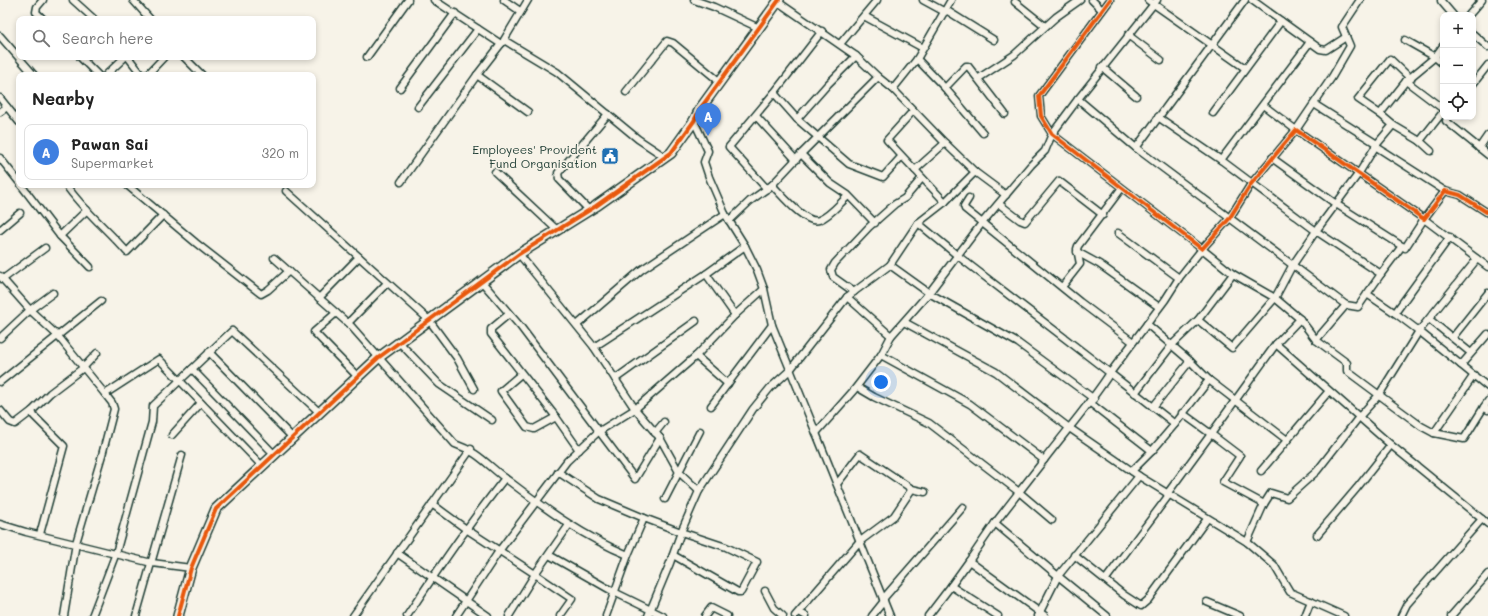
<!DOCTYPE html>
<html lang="en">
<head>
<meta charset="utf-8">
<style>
  body { margin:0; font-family:Mali,sans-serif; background:#f2f2f2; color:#222 }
  .controls { position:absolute; right:12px; top:12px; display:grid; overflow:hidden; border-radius:8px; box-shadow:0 2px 6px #0003 }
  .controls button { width:36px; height:36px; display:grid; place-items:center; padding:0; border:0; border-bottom:1px solid #e0e0e0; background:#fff; color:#222; font:20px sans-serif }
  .you { position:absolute; left:881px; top:382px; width:14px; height:14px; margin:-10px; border:3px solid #fff; border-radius:50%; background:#1a73e8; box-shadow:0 0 0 6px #1a73e833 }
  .badge { display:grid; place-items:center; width:26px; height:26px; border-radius:50%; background:#2563eb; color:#fff; font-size:13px; font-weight:700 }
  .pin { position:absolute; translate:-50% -33px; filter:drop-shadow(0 1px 2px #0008) }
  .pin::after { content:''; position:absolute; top:21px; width:14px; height:12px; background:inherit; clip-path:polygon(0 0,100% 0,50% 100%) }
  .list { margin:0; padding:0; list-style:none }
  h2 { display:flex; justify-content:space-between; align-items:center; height:52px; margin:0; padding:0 16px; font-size:17px }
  h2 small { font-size:13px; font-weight:400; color:#767676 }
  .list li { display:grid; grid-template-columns:26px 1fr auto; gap:12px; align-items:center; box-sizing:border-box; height:56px; margin:0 8px 8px; padding:0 8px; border:1px solid #e0e0e0; border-radius:8px }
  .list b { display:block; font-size:15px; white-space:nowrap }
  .list p { margin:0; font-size:13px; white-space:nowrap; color:#767676 }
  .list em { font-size:13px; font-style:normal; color:#767676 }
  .icon { flex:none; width:22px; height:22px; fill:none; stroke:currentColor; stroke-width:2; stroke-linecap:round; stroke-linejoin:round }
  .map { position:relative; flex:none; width:1488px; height:616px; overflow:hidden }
  .search { position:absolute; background:#fff; box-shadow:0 2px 6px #0003; left:16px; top:16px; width:300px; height:44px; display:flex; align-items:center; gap:10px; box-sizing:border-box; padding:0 14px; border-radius:8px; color:#767676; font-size:15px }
  .panel { position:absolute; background:#fff; box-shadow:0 2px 6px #0003; left:16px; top:72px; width:300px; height:116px; border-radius:8px }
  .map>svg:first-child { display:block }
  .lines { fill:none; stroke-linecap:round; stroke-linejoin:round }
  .street-casing { stroke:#1f3d34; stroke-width:9 }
  .secondary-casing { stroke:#1f3d34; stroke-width:12 }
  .street { stroke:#f7f3e8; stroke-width:6 }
  .secondary { stroke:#f7f3e8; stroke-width:9 }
  .cycleway-casing { stroke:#f7f3e8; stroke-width:6 }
  .cycleway { stroke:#e8590c; stroke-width:4 }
  .labels { text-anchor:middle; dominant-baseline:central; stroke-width:3.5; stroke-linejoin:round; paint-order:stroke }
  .poi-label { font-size:12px; fill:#1f3d34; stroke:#f7f3e8; text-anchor:end }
</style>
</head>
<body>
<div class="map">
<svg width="1488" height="616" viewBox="0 0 1488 616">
  <rect width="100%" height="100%" fill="#f7f3e8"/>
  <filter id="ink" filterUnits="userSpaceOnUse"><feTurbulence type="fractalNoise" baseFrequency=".025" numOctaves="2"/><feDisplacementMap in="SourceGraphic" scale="8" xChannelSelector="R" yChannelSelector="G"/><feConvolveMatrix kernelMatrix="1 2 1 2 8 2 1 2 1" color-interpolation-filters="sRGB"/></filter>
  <g filter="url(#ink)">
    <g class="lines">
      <defs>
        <g id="street">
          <polyline points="43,0 37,7 36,12 43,19"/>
          <polyline points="73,0 94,19"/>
          <polyline points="133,0 150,19"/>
          <polyline points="434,0 501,44 504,41"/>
          <polyline points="504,0 520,11"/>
          <polyline points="528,0 504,40 557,72 638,139 665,157"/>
          <polyline points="694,0 714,7 759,28"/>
          <polyline points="923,0 945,12"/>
          <polyline points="1092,0 1102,10"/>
          <polyline points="1110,0 1039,96 1041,116 1052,134 1202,249 1229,219 1251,184 1296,130 1424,219 1445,191 1460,195 1488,213"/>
          <polyline points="1148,0 1245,68"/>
          <polyline points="1252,0 1320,49 1326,50 1346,37"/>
          <polyline points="1441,0 1441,1 1453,15"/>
          <polyline points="778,2 856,56 878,77 893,89 945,143 975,172 1006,195"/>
          <polyline points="1015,2 1045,26"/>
          <polyline points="946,10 994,40"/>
          <polyline points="1469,15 1482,0"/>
          <polyline points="864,16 923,48"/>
          <polyline points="822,31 774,93 797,119 849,164 883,177 901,157"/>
          <polyline points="1473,34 1488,47"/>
          <polyline points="1128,35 1161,60"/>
          <polyline points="0,36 34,75"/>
          <polyline points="1405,40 1435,57 1443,64"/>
          <polyline points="1310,42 1221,160 1316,231 1381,274 1367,294 1395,313 1450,237"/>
          <polyline points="840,44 877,0"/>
          <polyline points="1443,46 1435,57 1406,81 1380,114 1393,125 1377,144 1359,173 1316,231 1292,266 1275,298 1300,319 1316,340 1347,363 1347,371 1421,426 1434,433 1474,375"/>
          <polyline points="80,57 98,75"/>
          <polyline points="128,57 142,75"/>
          <polyline points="184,57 202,75"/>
          <polyline points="367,57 408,0"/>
          <polyline points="917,59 945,88 966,66 968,66 1005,114"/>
          <polyline points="1102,67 1136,96"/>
          <polyline points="106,75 125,57"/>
          <polyline points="147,75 164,57"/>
          <polyline points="477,75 528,112"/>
          <polyline points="979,78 1014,55 1056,17 1080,0"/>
          <polyline points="1406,81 1443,109"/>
          <polyline points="1473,84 1488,65"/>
          <polyline points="400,88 455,13"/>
          <polyline points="945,88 983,133"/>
          <polyline points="893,89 917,59 951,0"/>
          <polyline points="626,92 667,41 673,43 720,82"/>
          <polyline points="0,98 19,122"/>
          <polyline points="1078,99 1136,148 1346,305 1358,307 1367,294"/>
          <polyline points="1314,104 1377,144"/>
          <polyline points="1263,105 1296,130 1332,77 1350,46 1342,27 1360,0"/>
          <polyline points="418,107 478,29"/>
          <polyline points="913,111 887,140 945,202"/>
          <polyline points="0,112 7,107"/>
          <polyline points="1213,113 1281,21"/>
          <polyline points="1380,114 1358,99 1390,59 1411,79"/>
          <polyline points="756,116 796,160"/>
          <polyline points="1158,117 1221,160"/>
          <polyline points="1447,117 1446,121 1488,155"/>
          <polyline points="797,119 828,84 856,56"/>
          <polyline points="694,121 708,151 704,162 709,177 725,214 745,246 757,270 764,289 772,325 816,433 854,390 881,355 970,404 1044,460 995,523"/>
          <polyline points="1393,125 1420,141 1431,151"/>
          <polyline points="1420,141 1443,112"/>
          <polyline points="1375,146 1445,191"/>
          <polyline points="1136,148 1245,0"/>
          <polyline points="1479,148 1488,135"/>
          <polyline points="801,154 830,183 848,195 875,223"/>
          <polyline points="0,158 19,182"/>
          <polyline points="1272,158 1336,204 1405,248 1424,219 1488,267"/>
          <polyline points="915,170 945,143"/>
          <polyline points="495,172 557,230"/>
          <polyline points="401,182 477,75 501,44"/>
          <polyline points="21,185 60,236 90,267"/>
          <path d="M66,185C83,210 107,229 127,252L163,215"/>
          <polyline points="127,185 196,243 261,294 268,290 289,271"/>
          <path d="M772,185C781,194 806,225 819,220C830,216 840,203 848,196"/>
          <polyline points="767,189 729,147 774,93"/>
          <polyline points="286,191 429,320 457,358 474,389"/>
          <polyline points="969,198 964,206 965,209 1080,302 1133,342"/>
          <polyline points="999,204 1020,220 1025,222 1059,181 1103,215"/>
          <polyline points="589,210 559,179 558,173 608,114"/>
          <polyline points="729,221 750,201 772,185 801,154 878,77"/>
          <path d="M918,223L958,256L1110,373C1090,404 1066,431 1044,460"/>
          <polyline points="0,230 20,213"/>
          <polyline points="1118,233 1179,278"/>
          <polyline points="60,236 87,210"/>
          <polyline points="1077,252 1099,264 1159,307"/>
          <polyline points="519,254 594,347 635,409 660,438 679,472 699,491"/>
          <path d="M274,258L351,326L455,444C479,452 489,467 509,481C547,510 584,537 628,555L644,518L681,532L670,563L648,616"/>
          <polyline points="890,265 929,293 1018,343 1094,399"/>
          <polyline points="706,274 735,315"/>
          <polygon points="1233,274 1275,298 1232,348 1198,320"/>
          <polyline points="1381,274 1402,246"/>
          <polyline points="0,276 30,310 57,335 105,394 159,359 262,466"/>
          <polyline points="3,279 45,248"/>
          <polyline points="482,282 520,326 635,479 660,438"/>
          <polyline points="1062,287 1080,264 1077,249 1078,246 1121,189"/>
          <polyline points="854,292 833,277 831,270 835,263 869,227 895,204 905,198 922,178"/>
          <polyline points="847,297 891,336"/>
          <polyline points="319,298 359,257"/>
          <polyline points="336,313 314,332 357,376"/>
          <polyline points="1395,313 1419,331 1477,259"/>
          <polyline points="509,314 491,329 491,334 556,417 579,450"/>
          <polyline points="1300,319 1276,344 1391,445 1488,524"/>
          <polyline points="1429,319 1471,353"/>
          <polyline points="904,322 996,372 1068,427 1139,476 1247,542 1274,565 1290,592 1344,616"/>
          <polyline points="348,323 387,283"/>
          <polyline points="1147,324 1190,361 1153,407"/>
          <polyline points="577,325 641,270 725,214"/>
          <polyline points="1488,334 1461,365 1488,387"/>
          <polyline points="1453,337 1488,293"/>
          <polyline points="0,338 30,310 53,293"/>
          <polyline points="1316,340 1346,305"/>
          <polyline points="399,342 439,384 492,420"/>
          <polyline points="594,347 706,274 745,246"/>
          <polyline points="209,352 292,437"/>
          <polyline points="881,355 891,336 929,293 982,223 1031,165 1045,151 1052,134 1078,99 1157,0"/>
          <polyline points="696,356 728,384"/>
          <polyline points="1190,361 1209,380 1287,440"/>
          <polyline points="192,369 274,454"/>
          <polyline points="521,374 501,391 527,427 534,429 556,417"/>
          <polyline points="615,379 696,321"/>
          <polyline points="1209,380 1175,424 1110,373 1165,300 1179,278 1202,249 1233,274"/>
          <polyline points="0,382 101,301"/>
          <polyline points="857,387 874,397 929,423 1019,492 1052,520"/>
          <polyline points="1135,393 1172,345 1198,320"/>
          <polyline points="1488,401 1484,407 1488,410"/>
          <polyline points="1089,402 1152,451"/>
          <polyline points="711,406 772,325"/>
          <polyline points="0,410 10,422 15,424 32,411"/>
          <polyline points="655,433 664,422"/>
          <polyline points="816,433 890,616"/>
          <polyline points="1434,433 1464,439 1484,407"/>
          <polyline points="172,435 201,403"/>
          <polyline points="1132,471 1152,451 1175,424"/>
          <polyline points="1261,471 1329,391"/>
          <polyline points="558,472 599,499 644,518"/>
          <polyline points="837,484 860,454 912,489 925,492"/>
          <polyline points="1167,494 1211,434 1182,413"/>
          <polyline points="665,499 700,431"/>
          <polyline points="432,504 466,529 535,574 509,616"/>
          <polyline points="1264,504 1271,493 1287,498 1317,471 1359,417 1379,395 1419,331 1461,365"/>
          <polyline points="0,524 26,532 152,563 191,568"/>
          <polyline points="40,534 64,446 34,416 32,411 50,393 83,368 97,353"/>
          <polyline points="1317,535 1357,488 1391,445"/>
          <polyline points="1247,542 1264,504 1223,482 1240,456 1211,434 1276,344"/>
          <polyline points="397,553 488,616"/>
          <polyline points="549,555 614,592 663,616"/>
          <polyline points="673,555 738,592 741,592 757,562 726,547 681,532 699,491 753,409 770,388 790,370 847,297 890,265 918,223 945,202 975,172"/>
          <polyline points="1074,555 1124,595 1141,606 1148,600 1207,519"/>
          <polyline points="969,561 995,523 1058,576 1139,476"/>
          <polyline points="1106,579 1169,495"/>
          <polyline points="951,586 969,561 1045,616"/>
          <polyline points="765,591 774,608 783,616"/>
          <polyline points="883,599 963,507"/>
          <polyline points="1207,602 1240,616"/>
          <polyline points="799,612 806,616"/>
          <polyline points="64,616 76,543 102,455 114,409 112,403 105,394"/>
          <polyline points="92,616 116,553 152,422 153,406 232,331 319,412"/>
          <polyline points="136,616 182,455"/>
          <polyline points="353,616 471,449"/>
          <path d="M407,616C438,569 470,522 505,478"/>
          <polyline points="456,616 499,551 567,461 598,432 635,409 696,356 735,315 764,289"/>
          <polyline points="560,616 572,599 535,574 569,525"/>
          <polyline points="606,616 628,555"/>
          <polyline points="705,616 711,608 727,616"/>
          <polyline points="795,616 859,542 894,516 912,489"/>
          <polyline points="872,616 884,601"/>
          <polyline points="928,616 951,586 998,616"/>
          <polyline points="1038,616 1058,576 1107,616"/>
          <polyline points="1305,616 1311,601"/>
          <polyline points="1401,616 1407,604 1482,519"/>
          <polyline points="1451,616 1488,574"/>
        </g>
        <polyline id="secondary" points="178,616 191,568 216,509 378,358 519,254 596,206 671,153 694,121 700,109 779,0"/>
      </defs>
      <use href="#street" class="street-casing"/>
      <use href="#secondary" class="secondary-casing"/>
      <use href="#street" class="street"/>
      <use href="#secondary" class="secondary"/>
      <defs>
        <g id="cycleway">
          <polyline points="1110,0 1039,96 1041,116 1052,134 1202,249 1229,219 1251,184 1296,130 1424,219 1445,191 1460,195 1488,213"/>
          <polyline points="178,616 191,568 216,509 378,358 519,254 596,206 671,153 694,121 700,109 779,0"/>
        </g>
      </defs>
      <use href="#cycleway" class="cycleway-casing"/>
      <use href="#cycleway" class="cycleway"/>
    </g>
  </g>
  <defs>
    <symbol id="civic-square" viewBox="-11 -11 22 22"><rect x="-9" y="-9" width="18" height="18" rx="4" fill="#1f6fb2" stroke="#f7f3e8"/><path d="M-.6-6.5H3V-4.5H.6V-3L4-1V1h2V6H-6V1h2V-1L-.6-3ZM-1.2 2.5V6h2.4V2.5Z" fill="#fff"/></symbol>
  </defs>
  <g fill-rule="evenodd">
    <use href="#civic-square" x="600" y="146" width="20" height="20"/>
  </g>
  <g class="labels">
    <g class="poi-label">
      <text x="597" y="149">Employees' Provident<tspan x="597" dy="14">Fund Organisation</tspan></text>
    </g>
  </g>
</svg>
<div class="controls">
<button>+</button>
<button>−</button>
<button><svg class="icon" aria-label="locate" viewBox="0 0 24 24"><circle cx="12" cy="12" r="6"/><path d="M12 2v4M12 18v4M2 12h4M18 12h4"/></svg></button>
</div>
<div class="you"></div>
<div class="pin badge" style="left:708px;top:136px;background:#3f7fe0">A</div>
<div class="search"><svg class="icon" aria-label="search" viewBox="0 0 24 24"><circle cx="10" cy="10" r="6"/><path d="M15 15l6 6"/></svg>Search here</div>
<section class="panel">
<h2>Nearby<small></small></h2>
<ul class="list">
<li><span class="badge" style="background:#3f7fe0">A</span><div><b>Pawan Sai</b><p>Supermarket</p></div><em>320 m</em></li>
</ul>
</section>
</div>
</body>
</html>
